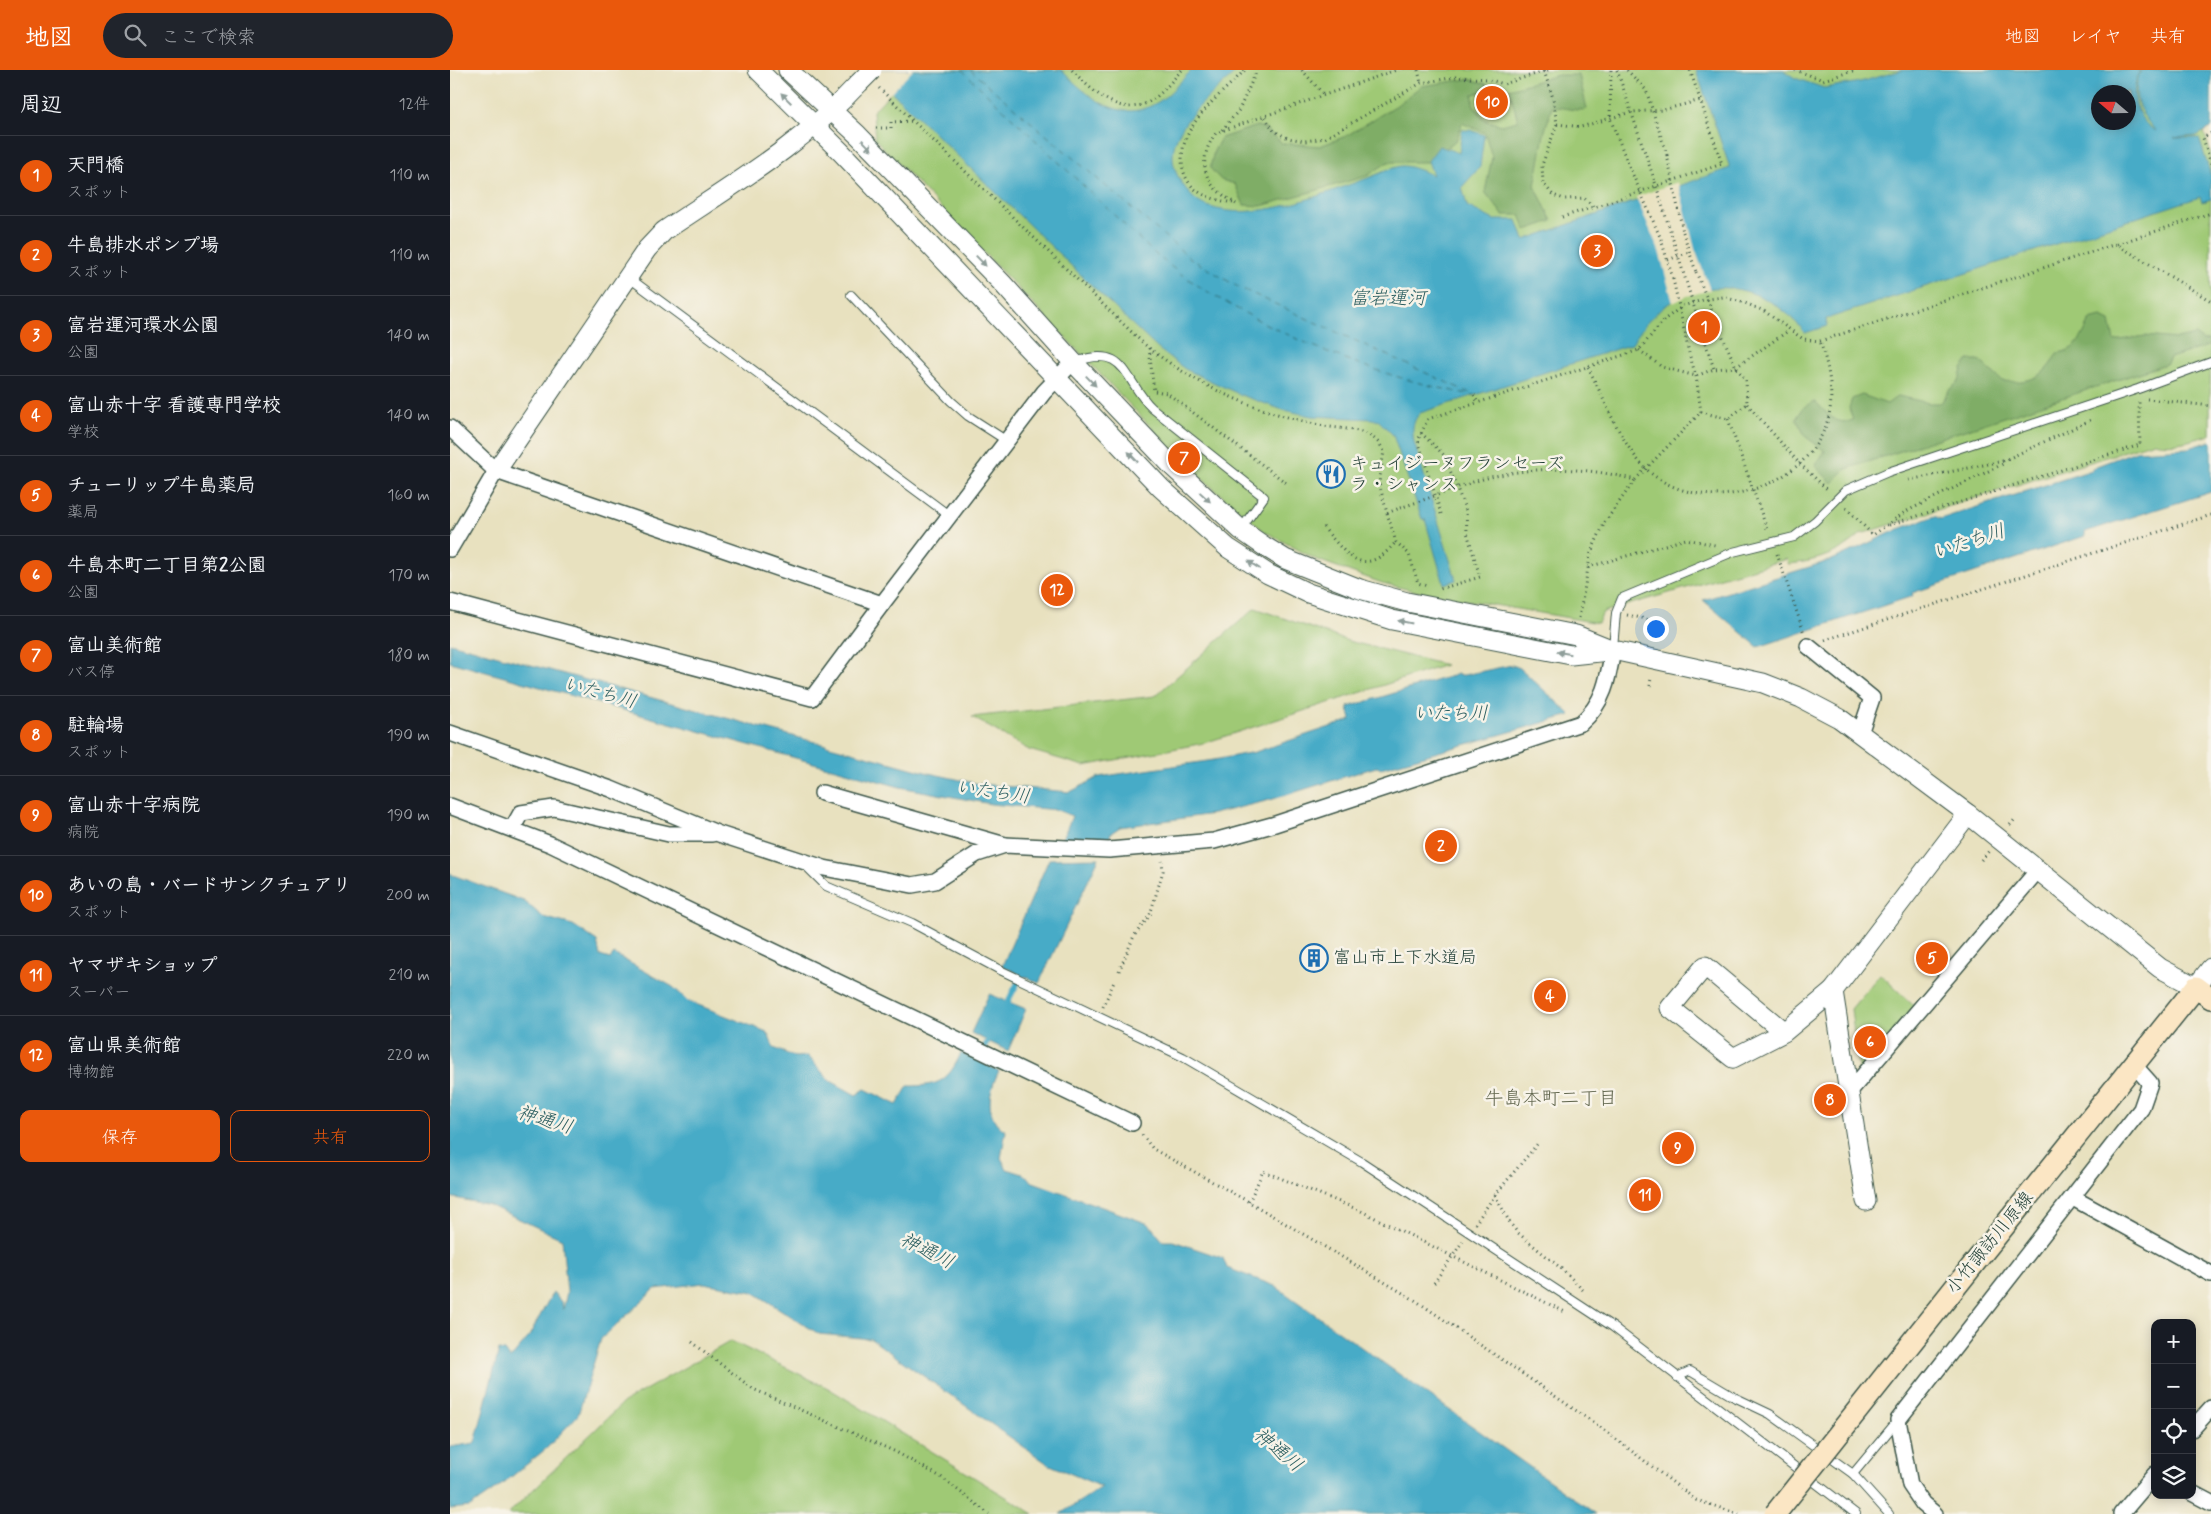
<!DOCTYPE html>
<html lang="ja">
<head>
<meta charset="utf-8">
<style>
  body { margin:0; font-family:Mynerve,"Klee One",sans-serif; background:#20242c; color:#f1f3f6 }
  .controls { position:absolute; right:15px; bottom:15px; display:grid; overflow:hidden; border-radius:10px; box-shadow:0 2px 12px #0003 }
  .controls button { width:45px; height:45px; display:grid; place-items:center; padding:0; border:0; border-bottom:1px solid #363941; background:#171b24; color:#f1f3f6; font:25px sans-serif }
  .compass { position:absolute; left:1641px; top:15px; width:45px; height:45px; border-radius:50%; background:#171b24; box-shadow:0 2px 12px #0003; rotate:290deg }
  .you { position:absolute; left:1205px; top:558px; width:18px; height:18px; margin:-12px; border:4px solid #fff; border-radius:50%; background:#1a73e8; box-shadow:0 0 0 8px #1a73e833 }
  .badge { display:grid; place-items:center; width:32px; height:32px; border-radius:50%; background:#ea580c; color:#fff; font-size:16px; font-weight:700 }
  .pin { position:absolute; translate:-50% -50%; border:2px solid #fff; box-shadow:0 1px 5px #0006 }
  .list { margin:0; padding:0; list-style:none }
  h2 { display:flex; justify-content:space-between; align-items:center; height:65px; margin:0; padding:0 20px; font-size:21px }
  h2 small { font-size:16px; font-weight:400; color:#9ea1a6 }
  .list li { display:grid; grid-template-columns:32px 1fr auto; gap:15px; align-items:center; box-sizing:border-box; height:80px; padding:0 20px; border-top:1px solid #363941 }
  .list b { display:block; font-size:19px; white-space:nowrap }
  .list p { margin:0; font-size:16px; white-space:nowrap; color:#9ea1a6 }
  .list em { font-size:16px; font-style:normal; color:#9ea1a6 }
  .actions { display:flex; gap:10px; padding:15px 20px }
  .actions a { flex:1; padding:11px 0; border:1px solid #ea580c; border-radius:10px; text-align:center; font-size:18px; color:#ea580c }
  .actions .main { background:#ea580c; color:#fff }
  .icon { flex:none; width:28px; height:28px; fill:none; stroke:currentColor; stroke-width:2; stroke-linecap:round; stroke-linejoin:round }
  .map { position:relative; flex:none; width:1761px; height:1444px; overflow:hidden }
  header { display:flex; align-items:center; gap:30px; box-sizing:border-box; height:70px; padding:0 25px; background:#ea580c; color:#fff }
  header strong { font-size:24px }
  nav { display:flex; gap:28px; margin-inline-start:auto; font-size:18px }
  .search { width:350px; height:45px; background:#20242c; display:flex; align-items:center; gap:12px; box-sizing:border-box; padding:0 18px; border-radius:28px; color:#9ea1a6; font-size:19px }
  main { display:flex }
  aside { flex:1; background:#171b24 }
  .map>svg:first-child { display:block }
  .green { fill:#9fc975; stroke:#5f8354; fill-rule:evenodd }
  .forest { fill:#7fad66; stroke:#4f754d }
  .water { fill:#47abc7; stroke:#33747e; fill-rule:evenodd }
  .pier { fill:#e8e1bf }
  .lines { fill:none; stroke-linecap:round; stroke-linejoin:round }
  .stream { stroke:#47abc7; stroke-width:5.5 }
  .ferry { stroke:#2b5e60; stroke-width:1; stroke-dasharray:6 5; stroke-linecap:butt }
  .service-casing { stroke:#3d5649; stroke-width:10 }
  .minor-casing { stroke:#3d5649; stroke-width:18 }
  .tertiary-casing { stroke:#3d5649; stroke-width:21 }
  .secondary-casing { stroke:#3d5649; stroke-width:24 }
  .path { stroke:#3d5649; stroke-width:3; stroke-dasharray:1 4; stroke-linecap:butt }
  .service { stroke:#fff; stroke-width:8 }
  .minor { stroke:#fff; stroke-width:15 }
  .tertiary { stroke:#fff; stroke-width:19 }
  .secondary { stroke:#fbe6c4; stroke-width:21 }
  .tertiary-bridge-casing { stroke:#3d5649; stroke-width:21; stroke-linecap:butt }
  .secondary-bridge-casing { stroke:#3d5649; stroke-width:24; stroke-linecap:butt }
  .path-bridge { stroke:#3d5649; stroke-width:3; stroke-dasharray:1 4; stroke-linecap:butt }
  .tertiary-bridge { stroke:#fff; stroke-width:19 }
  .secondary-bridge { stroke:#fbe6c4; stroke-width:21 }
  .oneway { fill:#8f9e9a }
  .labels { text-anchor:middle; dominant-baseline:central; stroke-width:5; stroke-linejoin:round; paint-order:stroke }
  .poi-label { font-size:18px; fill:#1f3d34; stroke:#f7f3e8; text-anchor:start }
  .street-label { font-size:18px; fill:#1f3d34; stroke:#f7f3e8 }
  .water-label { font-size:19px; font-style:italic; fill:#2b5e60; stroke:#f7f3e8 }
  .neighbourhood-label { font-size:19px; fill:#636850; stroke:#f7f3e8 }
</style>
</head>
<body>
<header>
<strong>地図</strong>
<div class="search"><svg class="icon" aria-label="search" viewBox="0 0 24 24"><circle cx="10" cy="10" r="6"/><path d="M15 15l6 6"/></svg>ここで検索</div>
<nav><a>地図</a><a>レイヤ</a><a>共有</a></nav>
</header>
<main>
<aside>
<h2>周辺<small>12件</small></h2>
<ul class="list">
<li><span class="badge">1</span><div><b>天門橋</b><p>スポット</p></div><em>110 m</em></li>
<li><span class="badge">2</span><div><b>牛島排水ポンプ場</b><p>スポット</p></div><em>110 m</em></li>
<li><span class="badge">3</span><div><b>富岩運河環水公園</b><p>公園</p></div><em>140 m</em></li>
<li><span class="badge">4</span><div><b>富山赤十字 看護専門学校</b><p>学校</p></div><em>140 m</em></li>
<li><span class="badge">5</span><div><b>チューリップ牛島薬局</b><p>薬局</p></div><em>160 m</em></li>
<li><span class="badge">6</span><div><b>牛島本町二丁目第2公園</b><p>公園</p></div><em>170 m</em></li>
<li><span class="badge">7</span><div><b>富山美術館</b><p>バス停</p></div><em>180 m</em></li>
<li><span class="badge">8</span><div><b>駐輪場</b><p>スポット</p></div><em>190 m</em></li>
<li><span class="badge">9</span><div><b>富山赤十字病院</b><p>病院</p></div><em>190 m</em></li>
<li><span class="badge">10</span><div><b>あいの島・バードサンクチュアリ</b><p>スポット</p></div><em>200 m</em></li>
<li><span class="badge">11</span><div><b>ヤマザキショップ</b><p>スーパー</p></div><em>210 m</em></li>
<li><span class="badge">12</span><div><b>富山県美術館</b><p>博物館</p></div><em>220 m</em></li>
</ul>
<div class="actions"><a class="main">保存</a><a>共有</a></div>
</aside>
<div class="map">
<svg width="1761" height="1444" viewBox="0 0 1761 1444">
  <rect width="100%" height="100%" fill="#f7f3e8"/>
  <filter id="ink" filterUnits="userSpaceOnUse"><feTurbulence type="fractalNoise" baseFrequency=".02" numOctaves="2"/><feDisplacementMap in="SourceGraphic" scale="10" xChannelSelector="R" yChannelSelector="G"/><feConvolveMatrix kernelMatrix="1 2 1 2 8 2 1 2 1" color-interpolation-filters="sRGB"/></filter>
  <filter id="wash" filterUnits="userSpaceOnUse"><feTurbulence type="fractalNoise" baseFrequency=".0096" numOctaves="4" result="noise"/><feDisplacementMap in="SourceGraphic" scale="20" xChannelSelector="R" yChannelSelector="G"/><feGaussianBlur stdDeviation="1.12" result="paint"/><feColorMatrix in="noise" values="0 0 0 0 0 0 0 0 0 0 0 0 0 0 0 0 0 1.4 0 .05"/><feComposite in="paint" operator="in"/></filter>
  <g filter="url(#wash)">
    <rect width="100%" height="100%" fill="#e8e1bf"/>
    <g class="green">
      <path d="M463,0H1735L1761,84L1760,365C1743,370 1721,377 1704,372L1411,464C1391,483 1365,492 1338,494L1337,489L1153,542L1148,553L964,521L932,513L865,489L814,461L745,403L425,69L423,41ZM1648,22H1678V52H1648Z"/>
      <polygon points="805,538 898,571 996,595 754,673 634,696 579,680 522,647 705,626"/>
      <polygon points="1430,904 1465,937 1409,1005 1401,939"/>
      <polygon points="281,1271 378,1318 584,1444 58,1444 174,1332"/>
    </g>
    <g class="forest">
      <path d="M1108,5H1129L1137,39C1125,42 1115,37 1102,37L1094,64L1085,116L1102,151L1076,160L1070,145H1053L1035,122L1042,87L1035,63L1012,53L1007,69L980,92H938L917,106L811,136L794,135L785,114L771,110L760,98L764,81L771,68L807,56L816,59L832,73L870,76L896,66L947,35L971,16L1019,9L1037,14L1039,20L1023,24V34L1035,50L1051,55L1068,51L1059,19Z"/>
      <path d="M1651,247L1660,251L1664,271L1695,266L1727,269L1745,265L1753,271L1761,270V275L1720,288L1716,294L1396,399L1382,413L1365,396L1375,381L1356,367L1346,349L1354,337L1365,331C1376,342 1386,357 1403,350L1399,338L1402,329L1412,325L1437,334L1448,326L1479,333H1491L1500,319L1509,312L1512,299L1518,290H1529L1552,311C1580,313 1594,309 1607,283C1627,281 1632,267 1640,250Z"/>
    </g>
    <g class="water">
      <path d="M419,0H611C638,26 670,56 708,32C720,25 731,10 742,0H788C761,27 703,66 730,110C737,121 744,132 757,136C805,154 872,124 918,108C929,104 940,98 951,96C959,95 974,102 983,105L978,91L989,76L1009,83L1012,60H1020L1034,65L1030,97L1012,117L1017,136L1044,150H1067L1074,170L1280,98L1246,0H1333L1345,8L1374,18L1410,12L1453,0H1690C1679,21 1685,50 1706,61C1689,43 1680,25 1691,0H1761V58L1746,66L1724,68H1749L1761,106V129L1752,132L1750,127L1376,249L1377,256L1355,263C1306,199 1222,203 1182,274L970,343C962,352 962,361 964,372L1006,510L994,514L975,449H972L943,365L929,351L922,349L861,346L830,339L791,325L735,299L707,278L665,238ZM1648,22H1678V52H1648Z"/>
      <polygon points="1761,371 1761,422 1635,462 1635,466 1462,523 1463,526 1308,577 1253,530 1382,490 1449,459 1485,446 1490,449 1642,400 1644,397 1686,381 1738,378"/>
      <polygon points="0,573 479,703 529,714 620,722 649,707 662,705 764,690 805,682 901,650 898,637 1008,604 1009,606 1062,595 1070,598 1121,645 931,698 926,697 820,730 763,744 670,757 661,763 659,769 612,770 622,746 607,740 541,734 450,717 0,592"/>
      <polygon points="649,788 589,913 552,896 599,789"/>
      <path d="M0,804L74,831L93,847L123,855L147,871L150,886L160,889L164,884L223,917L238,931L317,962L324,978L345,987L358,986L379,1010L406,1025L415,1019L447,1035L458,1016C488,1016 498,1012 511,983L549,1001C539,1020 533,1048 556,1061L551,1088L557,1099L573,1104L583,1112L699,1154L713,1171H723L773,1188L777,1198L825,1216L1146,1444H610L652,1417L598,1394L421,1269L369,1264L303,1222L254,1213L205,1219L151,1269L128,1345L97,1378L50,1416L20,1437L0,1439V1377L25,1373L49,1280L54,1281L60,1289L78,1268L103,1222L112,1233L113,1240L117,1222L112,1169L39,1135L0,1127Z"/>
      <polygon points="539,924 576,939 558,981 521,963"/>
    </g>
    <g class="pier">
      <polygon points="417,0 463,0 440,24"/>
      <polygon points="1228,112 1245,179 1260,220 1237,226 1223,233 1209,181 1186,127"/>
    </g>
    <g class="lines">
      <g class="stream">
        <polyline points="555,937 575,899"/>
        <polyline points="524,997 541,965"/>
      </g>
      <g class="ferry">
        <path d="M512,0L703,182C738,212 775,233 816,254C882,287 951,312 1024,325"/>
        <polyline points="520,0 740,188 788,217 1022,324"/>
      </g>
    </g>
  </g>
  <g filter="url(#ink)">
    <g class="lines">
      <defs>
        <g id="service">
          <polyline points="178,207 500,446"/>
          <polyline points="401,225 501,331 518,346 557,371"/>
          <path d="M625,292C677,273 673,310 702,338L814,427L791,459"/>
          <polyline points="1163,578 1166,543 1172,528 1283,482 1344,467 1365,451 1396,420 1438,402 1688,319 1761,292"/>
          <polyline points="356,796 376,816 462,853 550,900 733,987 912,1092 1163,1257 1406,1444"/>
          <polyline points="1227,1307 1240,1301 1282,1326 1320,1344 1403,1404 1439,1444"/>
          <polyline points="1403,1404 1448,1350"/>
        </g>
        <g id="minor">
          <polyline points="0,358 46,401 432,534 594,322 623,292"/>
          <polyline points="0,479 46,401"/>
          <polyline points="0,532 362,628 432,534"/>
          <polyline points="1358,576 1422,628 1410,663"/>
          <path d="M0,663L161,719L269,764L374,798L462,815L485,811L527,784L555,775L659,780L764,771L822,755L1131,653C1154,633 1158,609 1163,580"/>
          <polyline points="372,723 555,775"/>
          <polyline points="0,736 100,774 682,1053"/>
          <polyline points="62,759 71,743 104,738 219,764 262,764"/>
          <polyline points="1400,1021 1588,800"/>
          <polyline points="1623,1128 1761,1204"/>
          <polyline points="1742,1359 1761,1338"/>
          <polyline points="1742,1423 1761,1433"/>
          <polyline points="1485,1444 1473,1434 1460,1415 1448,1350 1691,1039 1700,1013 1683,994"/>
          <polyline points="1671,1444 1705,1404"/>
        </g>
        <g id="tertiary">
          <polyline points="308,0 391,82 711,418 778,478 818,504 858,523 942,550 1121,585 1159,581"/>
          <polyline points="338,0 408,65 552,213 623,292 723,397 791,460 814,476 835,489 910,519 957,532 1126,565 1163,580 1313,613 1351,628 1389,648 1518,744 1710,898 1746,917 1761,898"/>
          <path d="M46,401L197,179L214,161C282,115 353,74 409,13"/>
          <polyline points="1334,962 1255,896 1220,938 1283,988 1334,962 1383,921"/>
          <polyline points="1416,1131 1383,921 1518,744"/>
        </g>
        <polyline id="secondary" points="1523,1195 1746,917 1761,928"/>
      </defs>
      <use href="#service" class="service-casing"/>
      <use href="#minor" class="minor-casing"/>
      <use href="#tertiary" class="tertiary-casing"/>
      <use href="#secondary" class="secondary-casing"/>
      <g class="path">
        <path d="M622,0C642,21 673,52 705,28C715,20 723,9 732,0"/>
        <polyline points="852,0 874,25"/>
        <polyline points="968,0 971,13"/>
        <polyline points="1161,0 1160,48 1179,96"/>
        <polyline points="1167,0 1205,112"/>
        <polyline points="1177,0 1196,20 1217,85"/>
        <polyline points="1345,0 1373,10 1406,0"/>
        <polyline points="1094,1 1103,28 1107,54 1092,95 1093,113 1103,125 1114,129 1134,128 1144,137 1272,94 1240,0"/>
        <path d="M429,18L694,274C747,317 807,342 874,356C896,360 922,357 934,381L929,413L937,443L950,438"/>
        <polyline points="815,47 824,61 838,68 855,71 875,68 971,13 1006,7 1037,9 1054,14 1098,0"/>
        <polyline points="1107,54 1131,57 1181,42 1213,40 1251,30"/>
        <polyline points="426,58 441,58 441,52 464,51"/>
        <polyline points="772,60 789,40 807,0"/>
        <polyline points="1761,63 1753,68 1761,94"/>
        <path d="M783,133C761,129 739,124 733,99C725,57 769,27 795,0"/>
        <path d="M786,134C779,129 769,123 764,117C749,100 754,79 766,63L946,0"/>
        <polyline points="1112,147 1144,137"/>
        <polyline points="1233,162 1246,202"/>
        <polyline points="1211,169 1223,209"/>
        <polyline points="1667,174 1761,143"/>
        <polyline points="1218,190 1239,182"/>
        <polyline points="1251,259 1264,299"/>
        <polyline points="699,278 704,321"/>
        <polyline points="1189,280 1212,297 1246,306 1264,299 1286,297 1338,261"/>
        <path d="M1138,297C1155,330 1173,381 1202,404C1257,448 1358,419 1378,349C1385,325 1378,295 1370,271"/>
        <polyline points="705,321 717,323 839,415"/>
        <polyline points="1024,325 1028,333"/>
        <polyline points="1697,329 1761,336"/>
        <polyline points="1297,334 1349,393 1379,421"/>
        <polyline points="1251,342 1278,349 1297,334 1296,310 1286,297 1275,272"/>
        <polyline points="1278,349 1318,462"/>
        <polyline points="971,363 994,385 1016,441 1017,462 1030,507 990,519"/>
        <polyline points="1553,391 1641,350"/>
        <path d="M999,421C1056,396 1125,393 1185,410L1251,342L1246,306L1239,283"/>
        <polyline points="1396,438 1423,465 1455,442 1553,394 1553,391 1459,410"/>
        <polyline points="937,443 946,472 959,484 968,513 977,516"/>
        <polyline points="991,444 968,370 978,349 1189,280 1215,249 1233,236 1253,230 1273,227 1295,233 1314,241 1353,269 1370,271 1666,174 1761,231"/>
        <polyline points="1439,455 1690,375 1689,332"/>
        <path d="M873,457C898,486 913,510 946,472"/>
        <polyline points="1327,484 1354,563"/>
        <polyline points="1138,497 1236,469 1265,475"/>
        <polyline points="1177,545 1210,552 1207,571"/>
        <polyline points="1129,548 1141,482 1155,452 1185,410"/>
        <polyline points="1375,570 1761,445"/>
        <polyline points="1200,616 1201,607"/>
        <polyline points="1560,755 1566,748"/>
        <polyline points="1531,790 1539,781"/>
        <polyline points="669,901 684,866 700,845 713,801 712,791"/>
        <polyline points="653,937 664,912"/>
        <polyline points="692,1065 703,1079 799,1132 968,1232 1150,1357 1246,1430 1289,1444"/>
        <polyline points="1045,1125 1060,1153 1068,1163 1113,1200 1134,1221"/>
        <polyline points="799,1132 813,1101 909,1140 1115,1242"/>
        <polyline points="1025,1154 1045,1125 1089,1072"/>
        <polyline points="984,1213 1013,1171"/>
        <polyline points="242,1272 303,1319 446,1382 491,1407 539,1444"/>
      </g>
      <use href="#service" class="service"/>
      <use href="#minor" class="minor"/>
      <use href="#tertiary" class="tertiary"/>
      <use href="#secondary" class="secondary"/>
      <defs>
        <polyline id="tertiary-bridge" points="409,13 422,0"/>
        <polyline id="secondary-bridge" points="1325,1444 1523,1195"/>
      </defs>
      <use href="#tertiary-bridge" class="tertiary-bridge-casing"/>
      <use href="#secondary-bridge" class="secondary-bridge-casing"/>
      <g class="path-bridge">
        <polyline points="1217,85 1233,162"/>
        <polyline points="1179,96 1211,169"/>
        <polyline points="1205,112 1251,259"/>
        <polyline points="1246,202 1275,272"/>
        <polyline points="1223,209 1239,283"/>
        <polyline points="950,438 999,421"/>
      </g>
      <use href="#tertiary-bridge" class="tertiary-bridge"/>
      <use href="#secondary-bridge" class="secondary-bridge"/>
    </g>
    <defs><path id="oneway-solid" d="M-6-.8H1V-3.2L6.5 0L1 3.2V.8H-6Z" transform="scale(1.25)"/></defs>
    <g class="oneway">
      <use href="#oneway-solid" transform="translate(336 28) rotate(-135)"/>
      <use href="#oneway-solid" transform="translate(417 75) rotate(46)"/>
      <use href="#oneway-solid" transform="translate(531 191) rotate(46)"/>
      <use href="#oneway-solid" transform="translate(641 311) rotate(46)"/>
      <use href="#oneway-solid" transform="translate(683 387) rotate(-133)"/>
      <use href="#oneway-solid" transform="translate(755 427) rotate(43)"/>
      <use href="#oneway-solid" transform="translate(804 495) rotate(-146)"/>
      <use href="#oneway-solid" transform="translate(955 552) rotate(-169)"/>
      <use href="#oneway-solid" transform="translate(1114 583) rotate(-171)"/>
    </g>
  </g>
  <defs>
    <symbol id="restaurant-ring" viewBox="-11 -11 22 22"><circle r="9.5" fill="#f7f3e8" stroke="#1f6fb2" stroke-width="1.5"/><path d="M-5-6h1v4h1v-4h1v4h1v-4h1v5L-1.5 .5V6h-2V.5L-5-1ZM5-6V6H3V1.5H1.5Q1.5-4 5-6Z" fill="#1f6fb2"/></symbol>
    <symbol id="building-ring" viewBox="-11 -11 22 22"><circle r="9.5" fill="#f7f3e8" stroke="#1f6fb2" stroke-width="1.5"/><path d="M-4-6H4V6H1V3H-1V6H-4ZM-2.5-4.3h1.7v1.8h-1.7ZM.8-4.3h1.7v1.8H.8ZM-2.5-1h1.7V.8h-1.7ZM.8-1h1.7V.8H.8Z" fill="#1f6fb2"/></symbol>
  </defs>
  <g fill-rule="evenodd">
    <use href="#restaurant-ring" x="865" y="388" width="32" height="32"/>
    <use href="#building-ring" x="848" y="872" width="32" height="32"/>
  </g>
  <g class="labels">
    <g class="poi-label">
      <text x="900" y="394">キュイジーヌフランセーズ<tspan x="900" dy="21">ラ・シャンス</tspan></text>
      <text x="883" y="888">富山市上下水道局</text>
    </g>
    <g class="street-label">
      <text transform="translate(1540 1173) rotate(-51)">小竹諏訪川原線</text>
    </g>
    <g class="water-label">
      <text x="938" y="228">富岩運河</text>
      <text transform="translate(1519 472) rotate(-18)">いたち川</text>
      <text transform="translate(150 623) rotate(15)">いたち川</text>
      <text x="1001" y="643">いたち川</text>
      <text transform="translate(543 722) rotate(8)">いたち川</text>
      <text transform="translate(95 1050) rotate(17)">神通川</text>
      <text transform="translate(477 1181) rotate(27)">神通川</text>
      <text transform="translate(828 1380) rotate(40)">神通川</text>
    </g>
    <g class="neighbourhood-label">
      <text x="1101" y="1028">牛島本町二丁目</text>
    </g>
  </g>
</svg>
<div class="controls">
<button>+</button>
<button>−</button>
<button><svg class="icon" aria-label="locate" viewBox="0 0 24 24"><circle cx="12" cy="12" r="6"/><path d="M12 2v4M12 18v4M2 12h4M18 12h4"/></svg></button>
<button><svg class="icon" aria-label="layers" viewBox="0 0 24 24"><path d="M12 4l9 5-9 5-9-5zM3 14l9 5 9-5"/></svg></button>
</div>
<svg class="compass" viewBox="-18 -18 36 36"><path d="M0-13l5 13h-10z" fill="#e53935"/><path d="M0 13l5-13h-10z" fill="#9ea1a6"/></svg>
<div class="you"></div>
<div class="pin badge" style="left:1254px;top:257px">1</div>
<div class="pin badge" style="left:991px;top:776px">2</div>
<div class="pin badge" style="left:1147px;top:181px">3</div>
<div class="pin badge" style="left:1100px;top:926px">4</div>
<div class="pin badge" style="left:1482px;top:888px">5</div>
<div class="pin badge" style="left:1420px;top:972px">6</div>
<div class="pin badge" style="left:734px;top:388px">7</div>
<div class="pin badge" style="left:1380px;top:1030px">8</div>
<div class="pin badge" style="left:1228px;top:1078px">9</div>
<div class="pin badge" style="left:1042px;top:32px">10</div>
<div class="pin badge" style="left:1195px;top:1125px">11</div>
<div class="pin badge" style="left:607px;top:520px">12</div>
</div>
</main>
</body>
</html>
